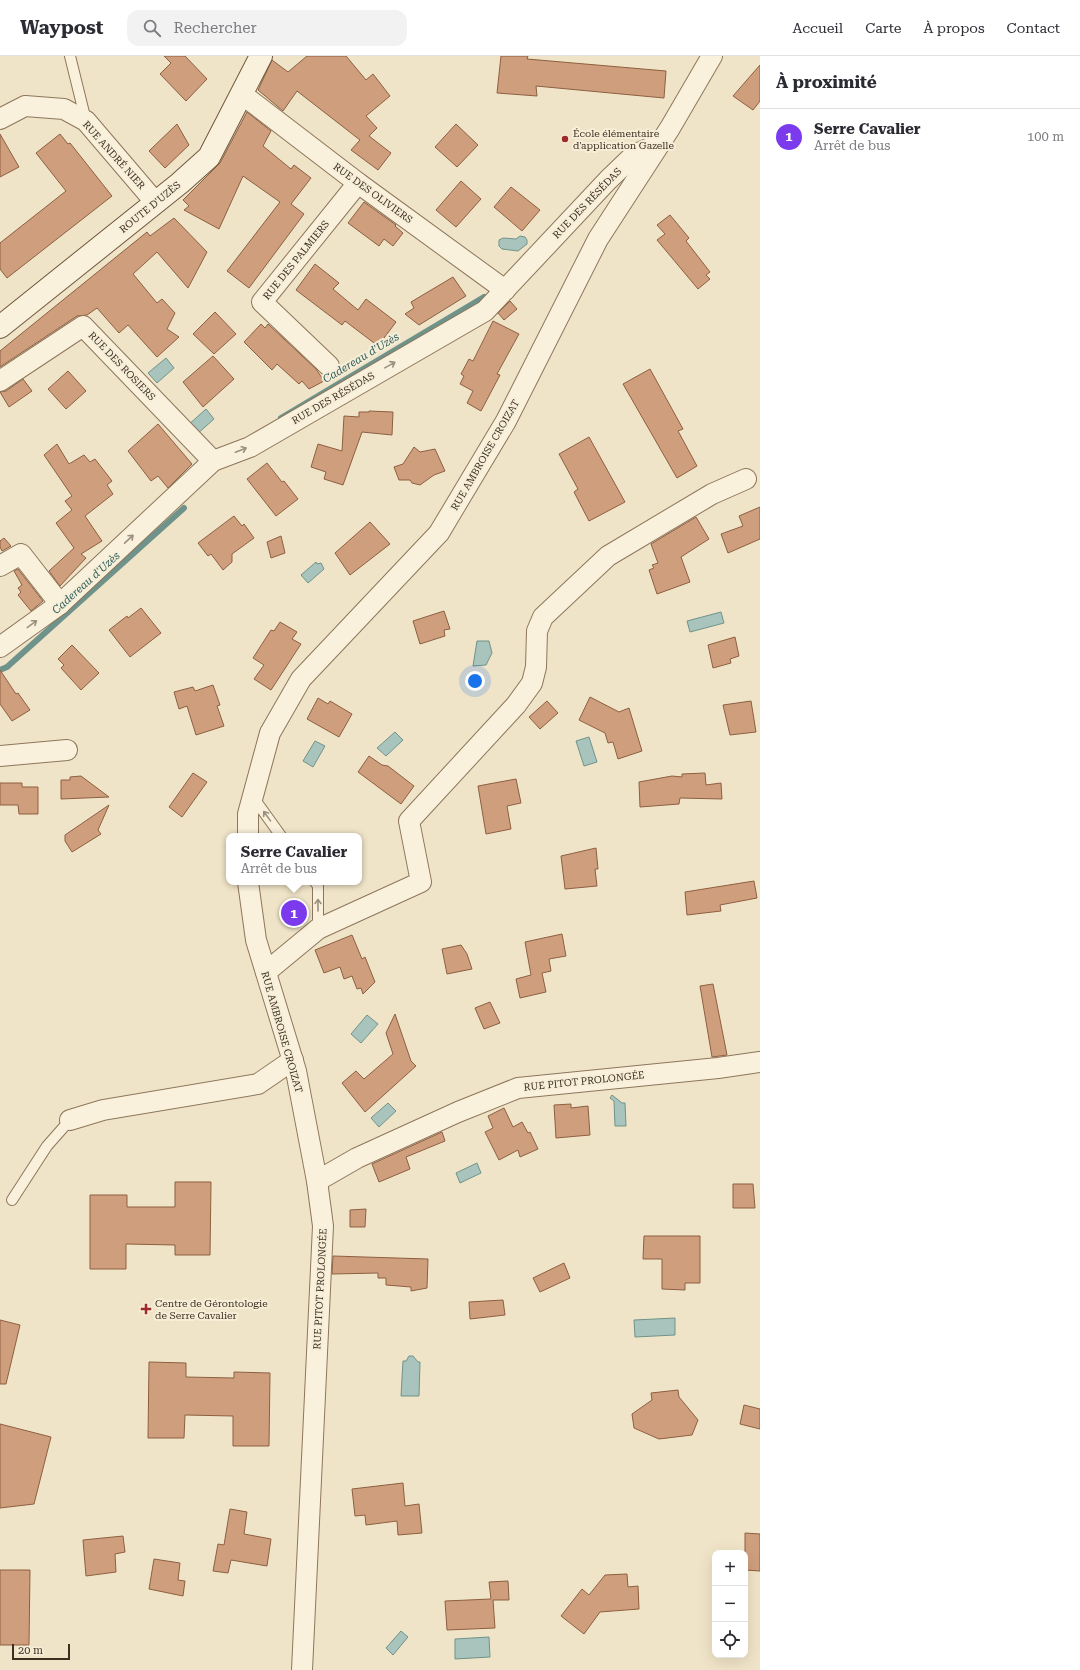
<!DOCTYPE html>
<html lang="fr">
<head>
<meta charset="utf-8">
<style>
  body { margin:0; font-family:"Roboto Serif",serif; background:#f2f2f3; color:#2b2b33 }
  .controls { position:absolute; right:12px; bottom:12px; display:grid; overflow:hidden; border-radius:8px; box-shadow:0 4px 16px #0002 }
  .controls button { width:36px; height:36px; display:grid; place-items:center; padding:0; border:0; border-bottom:1px solid #e1e1e2; background:#fff; color:#2b2b33; font:20px sans-serif }
  .scale { position:absolute; left:12px; bottom:10px; width:58px; box-sizing:border-box; padding-left:4px; border:2px solid #3d2e20; border-top:0; font-size:11px; line-height:14px; white-space:nowrap; color:#3d2e20; -webkit-text-stroke:3px #f7eed8; paint-order:stroke }
  .you { position:absolute; left:475px; top:625px; width:14px; height:14px; margin:-10px; border:3px solid #fff; border-radius:50%; background:#1a73e8; box-shadow:0 0 0 6px #1a73e833 }
  .badge { display:grid; place-items:center; width:26px; height:26px; border-radius:50%; background:#7c3aed; color:#fff; font-size:13px; font-weight:700 }
  .pin { position:absolute; translate:-50% -50%; border:2px solid #fff; box-shadow:0 1px 4px #0006 }
  .popup { position:absolute; left:226px; top:777px; width:136px; height:52px; box-sizing:border-box; display:grid; place-content:center; border-radius:8px; background:#fff; filter:drop-shadow(0 1px 3px #0005); font-size:13px; white-space:nowrap; color:#7c7c81 }
  .popup b { font-size:15px; color:#2b2b33 }
  .popup::after { content:''; position:absolute; left:50%; top:100%; margin-left:-8px; border:8px solid transparent; border-top-color:#fff }
  .list { margin:0; padding:0; list-style:none }
  h2 { display:flex; justify-content:space-between; align-items:center; height:52px; margin:0; padding:0 16px; font-size:17px }
  h2 small { font-size:13px; font-weight:400; color:#7c7c81 }
  .list li { display:grid; grid-template-columns:26px 1fr auto; gap:12px; align-items:center; box-sizing:border-box; height:56px; padding:0 16px; border-top:1px solid #e1e1e2 }
  .list b { display:block; font-size:15px; white-space:nowrap }
  .list p { margin:0; font-size:13px; white-space:nowrap; color:#7c7c81 }
  .list em { font-size:13px; font-style:normal; color:#7c7c81 }
  .icon { flex:none; width:22px; height:22px; fill:none; stroke:currentColor; stroke-width:2; stroke-linecap:round; stroke-linejoin:round }
  .map { position:relative; flex:none; width:760px; height:1614px; overflow:hidden }
  header { display:flex; align-items:center; gap:24px; box-sizing:border-box; height:56px; padding:0 20px; background:#fff; border-bottom:1px solid #e1e1e2 }
  header strong { font-size:19px }
  nav { display:flex; gap:22px; margin-inline-start:auto; font-size:14px }
  .search { width:280px; height:36px; background:#f2f2f3; display:flex; align-items:center; gap:10px; box-sizing:border-box; padding:0 14px; border-radius:12px; color:#7c7c81; font-size:15px }
  main { display:flex }
  aside { flex:1; background:#fff }
  .map>svg:first-child { display:block }
  .water { fill:#a9c4bc; stroke:#6f938a }
  .lines { fill:none; stroke-linecap:round; stroke-linejoin:round }
  .stream { stroke:#6f938a; stroke-width:6 }
  .building { fill:#cf9f7d; stroke:#8d5f41 }
  .lane-casing { stroke:#8d765c; stroke-width:12 }
  .street-casing { stroke:#8d765c; stroke-width:22 }
  .secondary-casing { stroke:#6f573f; stroke-width:24 }
  .lane { stroke:#faf1dc; stroke-width:10 }
  .street { stroke:#faf1dc; stroke-width:20 }
  .secondary { stroke:#faf1dc; stroke-width:22 }
  .oneway { stroke:#9c907e }
  .poi-dot { fill:#9e2a2b; stroke:#f7eed8; stroke-width:1.5 }
  .labels { text-anchor:middle; dominant-baseline:central; stroke-width:4; stroke-linejoin:round; paint-order:stroke }
  .poi-label { font-size:10px; fill:#3d2e20; stroke:#f7eed8; text-anchor:start }
  .street-label { font-size:10px; fill:#3d2e20; stroke:#f7eed8 }
  .water-label { font-size:11px; font-style:italic; fill:#2f5d5a; stroke:#f7eed8 }
</style>
</head>
<body>
<header>
<strong>Waypost</strong>
<div class="search"><svg class="icon" aria-label="search" viewBox="0 0 24 24"><circle cx="10" cy="10" r="6"/><path d="M15 15l6 6"/></svg>Rechercher</div>
<nav><a>Accueil</a><a>Carte</a><a>À propos</a><a>Contact</a></nav>
</header>
<main>
<div class="map">
<svg width="760" height="1614" viewBox="0 0 760 1614">
  <rect width="100%" height="100%" fill="#f0e4c8"/>
  <g class="water">
    <polygon points="520,180 525,181 527,184 527,188 518,195 502,193 499,190 499,184 503,182 516,183"/>
    <polygon points="166,302 174,312 157,327 148,317"/>
    <polygon points="206,353 214,363 196,379 187,370"/>
    <polygon points="316,506 317,508 321,507 324,513 308,527 301,519"/>
    <polygon points="721,556 724,567 690,576 687,565"/>
    <polygon points="477,585 489,585 492,597 486,609 473,610"/>
    <polygon points="395,676 403,684 386,700 377,692"/>
    <polygon points="589,681 597,706 584,710 576,685"/>
    <polygon points="315,685 325,690 313,711 303,705"/>
    <polygon points="367,959 378,968 361,987 351,978"/>
    <polygon points="612,1039 622,1047 625,1047 626,1070 615,1070 614,1045 610,1042"/>
    <polygon points="388,1047 396,1055 379,1071 371,1062"/>
    <polygon points="477,1107 481,1117 460,1127 456,1117"/>
    <polygon points="675,1262 675,1279 635,1281 634,1264"/>
    <polygon points="409,1300 413,1300 418,1306 420,1306 419,1340 401,1340 403,1305 406,1305"/>
    <polygon points="401,1575 408,1581 393,1599 386,1592"/>
    <polygon points="489,1581 490,1601 455,1603 455,1583"/>
  </g>
  <g class="lines">
    <g class="stream">
      <polyline points="281,362 484,241"/>
      <polyline points="0,614 7,611 184,452"/>
    </g>
  </g>
  <g class="building">
    <polygon points="164,0 185,0 207,23 186,45 160,18 171,7"/>
    <polygon points="307,0 346,0 366,24 373,18 390,40 366,60 377,72 369,80 391,97 378,114 351,94 360,84 297,35 283,55 258,34 272,4 288,16"/>
    <polygon points="501,0 528,0 527,3 666,15 664,42 536,30 537,40 497,37"/>
    <polygon points="760,9 760,45 753,54 733,40"/>
    <polygon points="247,56 271,75 263,90 291,113 294,109 311,122 291,148 304,158 249,232 227,215 280,146 243,120 219,173 184,154 189,150 183,144 220,107"/>
    <polygon points="177,68 189,89 165,112 149,95"/>
    <polygon points="456,68 478,89 457,111 435,91"/>
    <polygon points="0,78 19,111 0,121"/>
    <polygon points="60,78 68,88 70,87 112,140 7,222 0,213 0,187 66,135 36,97"/>
    <polygon points="461,125 481,143 456,171 436,154"/>
    <polygon points="511,131 540,154 522,175 494,151"/>
    <polygon points="364,146 396,169 395,170 403,177 393,190 384,183 379,190 348,167"/>
    <polygon points="670,159 689,182 686,185 710,216 706,219 710,223 698,233 657,184 665,178 657,169"/>
    <polygon points="174,162 207,196 188,232 157,196 133,218 157,247 162,243 175,257 167,273 179,281 157,301 128,269 119,277 97,252 87,259 77,260 0,311 0,295 147,176 150,180"/>
    <polygon points="315,208 339,227 333,233 358,254 366,243 396,266 378,290 345,265 342,269 296,234"/>
    <polygon points="453,221 466,240 419,269 405,258 414,252 411,246"/>
    <polygon points="510,245 517,253 504,264 498,257"/>
    <polygon points="215,256 236,278 214,298 193,278"/>
    <polygon points="493,265 519,278 497,318 500,319 481,355 467,347 473,335 460,328 464,320 461,318 469,303 473,305"/>
    <polygon points="261,268 265,272 268,268 316,313 324,325 309,333 302,325 299,328 277,308 272,314 244,286"/>
    <polygon points="213,300 234,323 203,351 183,326"/>
    <polygon points="650,313 683,373 678,375 697,410 677,422 623,328"/>
    <polygon points="68,315 86,335 66,353 48,333"/>
    <polygon points="23,323 32,335 9,351 0,336 6,335"/>
    <polygon points="369,355 393,356 392,379 362,376 343,429 324,423 326,416 311,411 318,388 342,395 344,360 359,361 359,356 369,356"/>
    <polygon points="158,368 192,408 168,432 158,420 151,425 128,395"/>
    <polygon points="589,381 625,446 589,465 574,436 578,433 559,398"/>
    <polygon points="57,388 69,408 84,399 90,406 95,403 112,425 107,429 113,438 85,460 102,485 81,498 86,502 60,530 49,515 74,492 56,467 72,454 65,445 72,440 44,399"/>
    <polygon points="414,391 420,396 435,393 445,415 434,419 420,429 412,427 410,424 399,424 394,411 403,408"/>
    <polygon points="267,407 282,426 284,425 298,443 276,460 247,423"/>
    <polygon points="760,451 760,483 728,497 721,478 743,470 739,460"/>
    <polygon points="234,460 242,470 244,468 254,482 232,498 232,506 223,514 211,498 208,500 198,487"/>
    <polygon points="696,461 709,483 681,501 690,526 657,538 649,514 654,512 652,509 658,507 651,488"/>
    <polygon points="370,466 390,488 350,519 335,497"/>
    <polygon points="281,480 285,497 271,502 267,486"/>
    <polygon points="4,482 11,490 2,495 0,491 0,485"/>
    <polygon points="18,513 43,545 31,555 18,539 21,536 18,532 22,529 14,515"/>
    <polygon points="141,552 161,577 130,601 109,574 127,560 128,562"/>
    <polygon points="444,555 450,573 444,574 445,580 420,588 413,565"/>
    <polygon points="280,566 297,576 292,583 301,588 271,634 254,623 264,609 253,602 271,574 274,575"/>
    <polygon points="735,581 739,600 730,603 731,607 713,612 708,589"/>
    <polygon points="72,589 99,617 81,634 61,612 64,609 58,603"/>
    <polygon points="0,614 16,638 18,637 30,654 12,665 0,648"/>
    <polygon points="213,629 220,649 217,650 224,670 196,679 187,650 179,653 174,636 193,631 195,635"/>
    <polygon points="590,641 619,656 629,652 642,695 618,703 613,686 608,687 605,677 579,664"/>
    <polygon points="318,642 328,648 330,645 352,658 339,681 307,663"/>
    <polygon points="547,645 558,657 540,673 529,661"/>
    <polygon points="751,645 756,676 730,679 723,649"/>
    <polygon points="369,700 382,709 388,710 414,730 401,748 358,716"/>
    <polygon points="193,717 207,726 182,761 169,751"/>
    <polygon points="705,717 706,729 721,727 722,743 680,742 679,748 640,751 639,726 672,720 682,721 682,718"/>
    <polygon points="81,720 109,741 61,743 61,724 70,724 70,721"/>
    <polygon points="516,723 521,747 507,750 511,773 486,778 478,730"/>
    <polygon points="0,727 22,727 22,731 38,731 38,758 19,758 18,749 0,749"/>
    <polygon points="109,749 98,774 101,778 72,796 65,785 65,779"/>
    <polygon points="596,792 598,813 595,813 597,830 565,833 561,800"/>
    <polygon points="754,825 757,842 720,849 721,855 687,859 685,836"/>
    <polygon points="562,878 566,900 549,903 551,915 542,917 546,936 520,942 516,923 531,919 525,886"/>
    <polygon points="352,879 362,903 365,901 375,926 363,938 361,932 357,933 352,920 344,923 340,911 324,917 315,894"/>
    <polygon points="461,889 467,898 472,913 447,918 442,893"/>
    <polygon points="713,928 727,999 712,1001 700,930"/>
    <polygon points="490,946 500,967 484,973 475,952"/>
    <polygon points="395,958 411,1005 416,1010 365,1056 342,1027 356,1015 364,1023 393,998 386,977"/>
    <polygon points="571,1048 571,1052 588,1050 590,1079 556,1082 554,1049"/>
    <polygon points="504,1052 513,1071 522,1066 528,1077 530,1076 538,1093 520,1101 518,1094 499,1104 485,1076 493,1072 488,1060"/>
    <polygon points="442,1076 445,1085 406,1101 410,1113 379,1126 372,1108"/>
    <polygon points="175,1126 211,1126 210,1199 175,1199 175,1189 126,1188 126,1213 90,1213 90,1139 127,1139 127,1151 175,1151"/>
    <polygon points="733,1128 753,1128 755,1152 733,1152"/>
    <polygon points="366,1153 365,1171 350,1171 350,1154"/>
    <polygon points="644,1180 700,1180 700,1227 685,1227 685,1234 662,1233 662,1203 643,1203"/>
    <polygon points="333,1200 428,1203 427,1232 411,1235 411,1231 386,1229 386,1222 378,1222 378,1217 332,1218"/>
    <polygon points="564,1207 570,1222 540,1236 533,1222"/>
    <polygon points="503,1244 505,1259 470,1263 469,1246"/>
    <polygon points="0,1264 20,1269 6,1328 0,1328"/>
    <polygon points="149,1306 186,1307 186,1321 234,1322 234,1316 270,1317 269,1390 233,1390 233,1360 185,1359 184,1382 148,1382"/>
    <polygon points="678,1334 679,1341 698,1364 692,1379 659,1383 634,1372 632,1358 652,1344 651,1337"/>
    <polygon points="744,1349 760,1353 760,1373 740,1368"/>
    <polygon points="0,1368 51,1381 34,1448 0,1452"/>
    <polygon points="403,1427 405,1450 419,1448 422,1477 398,1479 397,1465 366,1469 365,1459 355,1460 352,1433"/>
    <polygon points="230,1453 247,1456 244,1478 271,1483 267,1510 231,1504 228,1517 213,1515 218,1488 224,1489"/>
    <polygon points="745,1477 760,1478 760,1515 745,1514"/>
    <polygon points="123,1480 125,1496 115,1498 116,1516 86,1520 83,1484"/>
    <polygon points="154,1503 180,1507 178,1524 185,1525 183,1540 149,1533"/>
    <polygon points="0,1514 30,1514 29,1589 0,1589"/>
    <polygon points="627,1518 628,1531 638,1530 639,1553 600,1556 584,1578 561,1560 582,1533 589,1539 605,1519"/>
    <polygon points="508,1525 509,1544 493,1544 495,1572 447,1574 445,1545 491,1543 489,1526"/>
  </g>
  <g class="lines">
    <defs>
      <g id="lane">
        <polyline points="70,0 86,65"/>
        <polyline points="253,741 281,780"/>
        <polyline points="315,826 318,830 318,873"/>
        <polyline points="12,1144 47,1090 70,1064"/>
      </g>
      <g id="street">
        <polyline points="243,39 358,127 505,234"/>
        <polyline points="0,63 25,50 64,53 86,65 156,147"/>
        <polyline points="329,310 262,246 358,127"/>
        <polyline points="0,325 83,270 213,405"/>
        <polyline points="0,510 21,498 60,548"/>
        <polyline points="0,591 60,548 213,405 250,391 485,255 608,124 634,99 659,88"/>
        <polyline points="0,700 67,694"/>
        <polyline points="248,780 248,758 270,677 301,623 439,477 506,365 598,183 670,72 712,0"/>
        <polyline points="248,826 256,884 296,1015 317,1125 323,1170 302,1614"/>
        <polyline points="266,916 318,873 421,826 409,765 516,649 532,627 536,611 537,575 543,561 608,500 712,438 746,423"/>
        <polyline points="70,1064 103,1054 258,1028 293,1004"/>
        <polyline points="317,1125 357,1102 458,1056 518,1032 718,1012 760,1006"/>
      </g>
      <polyline id="secondary" points="0,271 180,127 209,101 261,0"/>
    </defs>
    <use href="#lane" class="lane-casing"/>
    <use href="#street" class="street-casing"/>
    <use href="#secondary" class="secondary-casing"/>
    <use href="#lane" class="lane"/>
    <use href="#street" class="street"/>
    <use href="#secondary" class="secondary"/>
  </g>
  <defs><path id="oneway-shaft" d="M-6 0H5M1.5-3L5.5 0L1.5 3" fill="none" stroke-width="1.6" stroke-linecap="round" stroke-linejoin="round"/></defs>
  <g class="oneway">
    <use href="#oneway-shaft" transform="translate(390 309) rotate(-29)"/>
    <use href="#oneway-shaft" transform="translate(241 394) rotate(-21)"/>
    <use href="#oneway-shaft" transform="translate(129 483) rotate(-43)"/>
    <use href="#oneway-shaft" transform="translate(32 568) rotate(-36)"/>
    <use href="#oneway-shaft" transform="translate(267 760) rotate(-126)"/>
    <use href="#oneway-shaft" transform="translate(318 849) rotate(-90)"/>
  </g>
  <g class="poi-dot">
    <circle cx="565" cy="83" r="4"/>
    <path d="M144 1247h4v4h4v4h-4v4h-4v-4h-4v-4h4z"/>
  </g>
  <g class="labels">
    <g class="poi-label">
      <text x="573" y="77">École élémentaire<tspan x="573" dy="12">d'application Gazelle</tspan></text>
      <text x="155" y="1247">Centre de Gérontologie<tspan x="155" dy="12">de Serre Cavalier</tspan></text>
    </g>
    <g class="street-label">
      <text transform="translate(114 99) rotate(48)">RUE ANDRÉ NIER</text>
      <text transform="translate(373 137) rotate(36)">RUE DES OLIVIERS</text>
      <text transform="translate(587 147) rotate(-46)">RUE DES RÉSÉDAS</text>
      <text transform="translate(150 151) rotate(-39)">ROUTE D'UZÈS</text>
      <text transform="translate(296 204) rotate(-51)">RUE DES PALMIERS</text>
      <text transform="translate(122 310) rotate(46)">RUE DES ROSIERS</text>
      <text transform="translate(333 342) rotate(-30)">RUE DES RÉSÉDAS</text>
      <text transform="translate(485 399) rotate(-60)">RUE AMBROISE CROIZAT</text>
      <text transform="translate(282 976) rotate(74)">RUE AMBROISE CROIZAT</text>
      <text transform="translate(584 1025) rotate(-6)">RUE PITOT PROLONGÉE</text>
      <text transform="translate(320 1233) rotate(-87)">RUE PITOT PROLONGÉE</text>
    </g>
    <g class="water-label">
      <text transform="translate(361 302) rotate(-31)">Cadereau d'Uzès</text>
      <text transform="translate(86 527) rotate(-42)">Cadereau d'Uzès</text>
    </g>
  </g>
</svg>
<div class="controls">
<button>+</button>
<button>−</button>
<button><svg class="icon" aria-label="locate" viewBox="0 0 24 24"><circle cx="12" cy="12" r="6"/><path d="M12 2v4M12 18v4M2 12h4M18 12h4"/></svg></button>
</div>
<div class="scale">20 m</div>
<div class="you"></div>
<div class="pin badge" style="left:294px;top:857px">1</div>
<div class="popup"><b>Serre Cavalier</b>Arrêt de bus</div>
</div>
<aside>
<h2>À proximité<small></small></h2>
<ul class="list">
<li><span class="badge">1</span><div><b>Serre Cavalier</b><p>Arrêt de bus</p></div><em>100 m</em></li>
</ul>
</aside>
</main>
</body>
</html>
